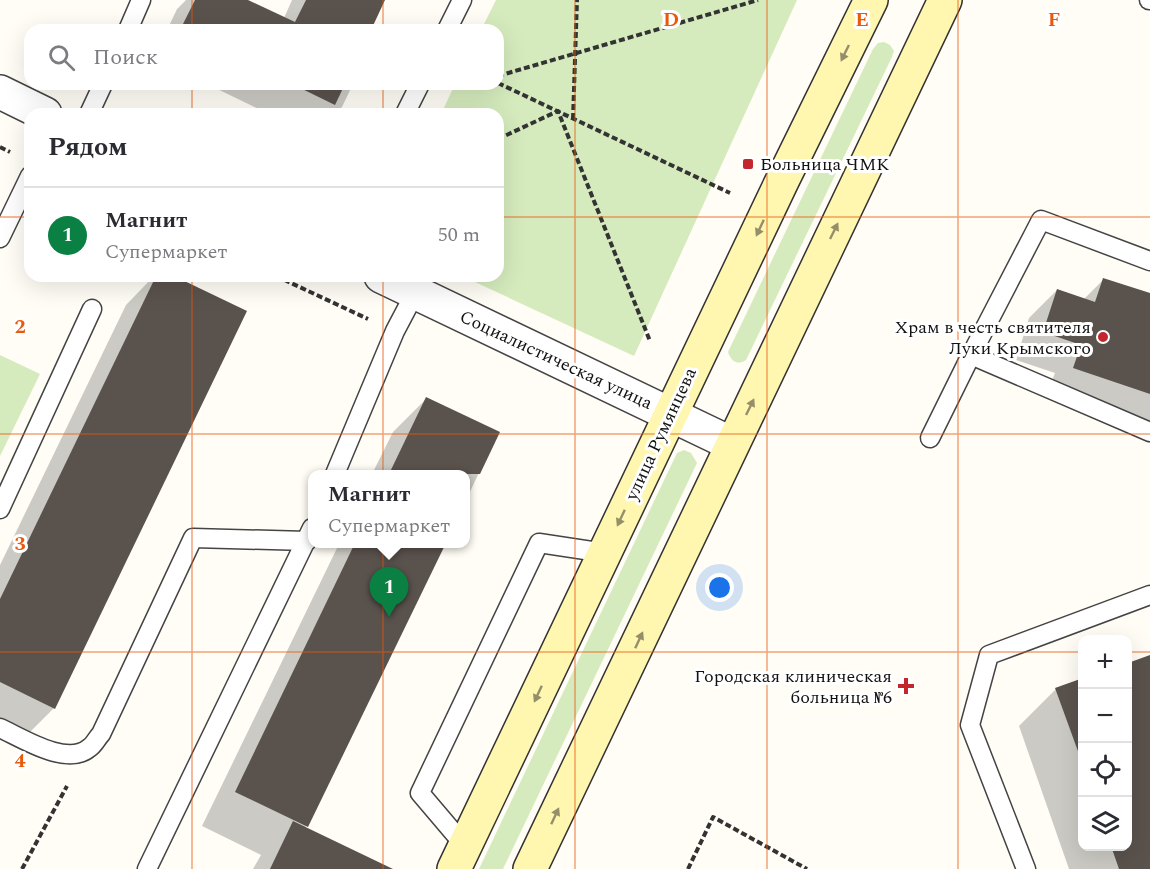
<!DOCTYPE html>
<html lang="ru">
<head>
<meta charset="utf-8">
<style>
  body { margin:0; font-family:Spectral,serif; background:#f7f7f7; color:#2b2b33 }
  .controls { position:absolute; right:18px; bottom:18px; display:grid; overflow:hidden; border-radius:12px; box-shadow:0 6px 24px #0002 }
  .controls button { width:54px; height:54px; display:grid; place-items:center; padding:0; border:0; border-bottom:2px solid #e1e1e2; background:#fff; color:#2b2b33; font:30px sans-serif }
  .you { position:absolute; left:720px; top:588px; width:21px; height:21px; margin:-15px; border:4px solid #fff; border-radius:50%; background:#1a73e8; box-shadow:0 0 0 9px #1a73e833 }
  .badge { display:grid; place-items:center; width:39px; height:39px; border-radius:50%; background:#0b8043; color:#fff; font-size:20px; font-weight:700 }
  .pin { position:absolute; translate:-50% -50px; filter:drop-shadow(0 2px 3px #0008) }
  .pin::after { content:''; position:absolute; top:32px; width:21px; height:18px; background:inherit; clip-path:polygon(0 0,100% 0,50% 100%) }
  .popup { position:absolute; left:308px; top:470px; width:162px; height:78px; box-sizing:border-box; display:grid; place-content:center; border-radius:12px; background:#fff; filter:drop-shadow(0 2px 4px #0005); font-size:20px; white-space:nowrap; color:#7c7c81 }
  .popup b { font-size:22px; color:#2b2b33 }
  .popup::after { content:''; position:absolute; left:50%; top:100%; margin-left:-12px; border:12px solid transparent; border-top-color:#fff }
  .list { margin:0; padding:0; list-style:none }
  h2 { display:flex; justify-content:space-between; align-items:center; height:78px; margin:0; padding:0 24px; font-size:26px }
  h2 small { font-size:20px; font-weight:400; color:#7c7c81 }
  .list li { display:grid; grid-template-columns:39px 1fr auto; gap:18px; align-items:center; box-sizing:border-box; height:96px; padding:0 24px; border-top:2px solid #e1e1e2 }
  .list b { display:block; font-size:22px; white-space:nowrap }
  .list p { margin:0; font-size:20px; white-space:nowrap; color:#7c7c81 }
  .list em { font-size:20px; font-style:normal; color:#7c7c81 }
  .icon { flex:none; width:33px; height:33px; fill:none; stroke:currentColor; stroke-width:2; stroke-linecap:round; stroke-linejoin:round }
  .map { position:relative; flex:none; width:1150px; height:869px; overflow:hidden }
  .search { position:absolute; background:#fff; box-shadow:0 6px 24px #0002; left:24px; top:24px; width:480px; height:66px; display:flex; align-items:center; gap:15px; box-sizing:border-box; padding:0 21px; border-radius:18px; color:#7c7c81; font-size:22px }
  .panel { position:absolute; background:#fff; box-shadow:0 6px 24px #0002; left:24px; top:108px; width:480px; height:174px; border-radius:18px }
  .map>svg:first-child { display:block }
  .green { fill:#d5ebbd }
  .shadow { fill:#0003 }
  .building { fill:#5a524d }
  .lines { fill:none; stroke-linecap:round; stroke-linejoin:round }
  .lane-casing { stroke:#444; stroke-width:21 }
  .street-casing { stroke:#444; stroke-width:36 }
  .secondary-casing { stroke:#333; stroke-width:36 }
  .path { stroke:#333; stroke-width:4; stroke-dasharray:6 3; stroke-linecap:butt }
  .lane { stroke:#fff; stroke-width:18 }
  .street { stroke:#fff; stroke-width:33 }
  .secondary { stroke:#fff6b0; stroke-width:33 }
  .oneway { fill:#948f68 }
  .grid { fill:none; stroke:#e8590c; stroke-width:1.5; stroke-opacity:0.55 }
  .poi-dot { fill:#c4262e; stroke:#fff; stroke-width:2 }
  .labels { text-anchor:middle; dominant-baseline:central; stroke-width:6; stroke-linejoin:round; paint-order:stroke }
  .poi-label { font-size:18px; fill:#111; stroke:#fff; text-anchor:end }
  .street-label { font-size:18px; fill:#111; stroke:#fff }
  .grid-label { font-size:20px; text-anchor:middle; font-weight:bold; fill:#e8590c; stroke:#fff; stroke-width:6; stroke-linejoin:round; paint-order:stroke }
</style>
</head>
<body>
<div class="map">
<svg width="1150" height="869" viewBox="0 0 1150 869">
  <rect width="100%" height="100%" fill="#fffdf5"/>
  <g class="green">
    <polygon points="496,0 797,0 634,356 462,276 498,276 498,114 441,114 455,84 498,84 498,30 481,30"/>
    <path d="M884,42L890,45L894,51L892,57L746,360C737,366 731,361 728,352L873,49L878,43Z"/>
    <polygon points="0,355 40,374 0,456"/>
    <polygon points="684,450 691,453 697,463 503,869 479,869 677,453"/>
  </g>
  <g class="shadow">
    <polygon points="186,0 245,0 284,18 292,0 384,0 369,30 167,30 177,9"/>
    <polygon points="207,84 353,84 342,107 335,114 269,114"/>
    <polygon points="154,276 171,276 54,708 20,742 0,732 0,565 126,305"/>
    <polygon points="1104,279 1150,295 1150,431 1046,396 1055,373 1016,360 1029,318 1057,290 1084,299"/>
    <polygon points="426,399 498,433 466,500 466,474 372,474 393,432"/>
    <polygon points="339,544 444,544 305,828 360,869 253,869 261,855 202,826"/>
    <polygon points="1143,659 1150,677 1150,869 1069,869 1019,726 1056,689 1082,680 1082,846 1128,846 1128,664"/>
  </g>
  <g class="building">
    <polygon points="195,0 248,0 295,22 306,0 385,0 371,30 180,30"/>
    <polygon points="292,84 345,84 335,105"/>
    <polygon points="156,276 174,276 247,311 55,709 0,682 0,599"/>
    <polygon points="1103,278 1150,293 1150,394 1073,368 1081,345 1043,332 1057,289 1095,302"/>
    <polygon points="426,397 500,432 480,474 389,474"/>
    <polygon points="355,543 446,543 308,827 235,792"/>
    <polygon points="1150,655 1150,869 1119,869 1111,846 1128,846 1128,663"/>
    <polygon points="1083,678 1083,765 1055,688"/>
    <polygon points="293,821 393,869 270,869"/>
  </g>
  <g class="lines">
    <defs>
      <g id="lane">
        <polyline points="1149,0 1150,0"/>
        <polyline points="128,30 141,0"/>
        <polyline points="447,30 462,0"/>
        <polyline points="89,114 103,84"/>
        <polyline points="405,114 420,84"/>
        <polyline points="0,238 30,176"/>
        <polyline points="1150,261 1041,220 971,355 1150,432"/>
        <polyline points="930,438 971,355"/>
        <polyline points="335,474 395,331 415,293"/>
        <polyline points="0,509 92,309"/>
        <path d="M0,728C22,738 67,767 89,748C94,745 97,738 101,734L193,538L307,541"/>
        <polyline points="465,846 420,793 539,543 605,553"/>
        <polyline points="147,869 312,528"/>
        <polyline points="1026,869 970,725 989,655 1150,595"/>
      </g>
      <g id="street">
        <polyline points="0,92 45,114"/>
        <polyline points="381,276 732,444"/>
      </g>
      <g id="secondary">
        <polyline points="454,869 782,181 871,0"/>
        <polyline points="530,869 945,0"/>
      </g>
    </defs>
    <use href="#lane" class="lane-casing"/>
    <use href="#street" class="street-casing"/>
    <use href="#secondary" class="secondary-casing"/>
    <g class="path">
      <polyline points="498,76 758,0"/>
      <polyline points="498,83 730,193"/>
      <polyline points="573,119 577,0"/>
      <polyline points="498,139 558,111 650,341"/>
      <polyline points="0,147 10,152"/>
      <polyline points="276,276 368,319"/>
      <polyline points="22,869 67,786"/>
      <polyline points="688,869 713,817 807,869"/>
    </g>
    <use href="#lane" class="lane"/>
    <use href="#street" class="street"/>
    <use href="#secondary" class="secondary"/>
  </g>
  <defs><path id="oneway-solid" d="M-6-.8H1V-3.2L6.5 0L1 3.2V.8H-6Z" transform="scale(1.5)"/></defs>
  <g class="oneway">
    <use href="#oneway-solid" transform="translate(845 53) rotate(116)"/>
    <use href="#oneway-solid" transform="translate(760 228) rotate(115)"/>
    <use href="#oneway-solid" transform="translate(834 231) rotate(-64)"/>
    <use href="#oneway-solid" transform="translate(750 407) rotate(-64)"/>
    <use href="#oneway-solid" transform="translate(621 518) rotate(115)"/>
    <use href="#oneway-solid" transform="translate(639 640) rotate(-65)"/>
    <use href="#oneway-solid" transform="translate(538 694) rotate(115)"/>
    <use href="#oneway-solid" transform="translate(555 816) rotate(-65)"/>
  </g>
  <path class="grid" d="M192,0V30M383,0V30M575,0V869M767,0V869M958,0V869M192,84V114M383,84V114M0,217H30M498,217H1150M192,276V869M383,276V869M0,434H1150M0,652H1082M1128,652H1150"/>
  <g class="poi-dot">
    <rect x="742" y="158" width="12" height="12" rx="3"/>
    <circle cx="1103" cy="337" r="6"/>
    <path d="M903 677h6v6h6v6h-6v6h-6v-6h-6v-6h6z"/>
  </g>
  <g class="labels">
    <g class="poi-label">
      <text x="760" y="164" text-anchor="start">Больница ЧМК</text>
      <text x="1091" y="327">Храм в честь святителя<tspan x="1091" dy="21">Луки Крымского</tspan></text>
      <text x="892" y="676">Городская клиническая<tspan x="892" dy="21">больница №6</tspan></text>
    </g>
    <g class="street-label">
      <text transform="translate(556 360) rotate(25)">Социалистическая улица</text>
      <text transform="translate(661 434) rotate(-65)">улица Румянцева</text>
    </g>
  </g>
  <g class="grid-label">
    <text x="671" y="26">D</text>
    <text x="862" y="26">E</text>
    <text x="1054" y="26">F</text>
    <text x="20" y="333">2</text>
    <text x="20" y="550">3</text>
    <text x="20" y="767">4</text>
  </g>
</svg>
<div class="controls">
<button>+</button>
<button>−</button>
<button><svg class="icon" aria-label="locate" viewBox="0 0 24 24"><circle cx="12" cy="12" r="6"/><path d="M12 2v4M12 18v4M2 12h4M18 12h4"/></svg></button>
<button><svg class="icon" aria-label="layers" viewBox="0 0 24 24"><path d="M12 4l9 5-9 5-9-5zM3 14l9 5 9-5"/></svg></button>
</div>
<div class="you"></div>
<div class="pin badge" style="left:389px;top:617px">1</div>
<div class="popup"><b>Магнит</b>Супермаркет</div>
<div class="search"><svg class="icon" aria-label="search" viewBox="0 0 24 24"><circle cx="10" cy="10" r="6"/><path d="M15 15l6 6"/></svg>Поиск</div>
<section class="panel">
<h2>Рядом<small></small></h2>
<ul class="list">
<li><span class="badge">1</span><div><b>Магнит</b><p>Супермаркет</p></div><em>50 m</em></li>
</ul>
</section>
</div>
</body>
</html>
